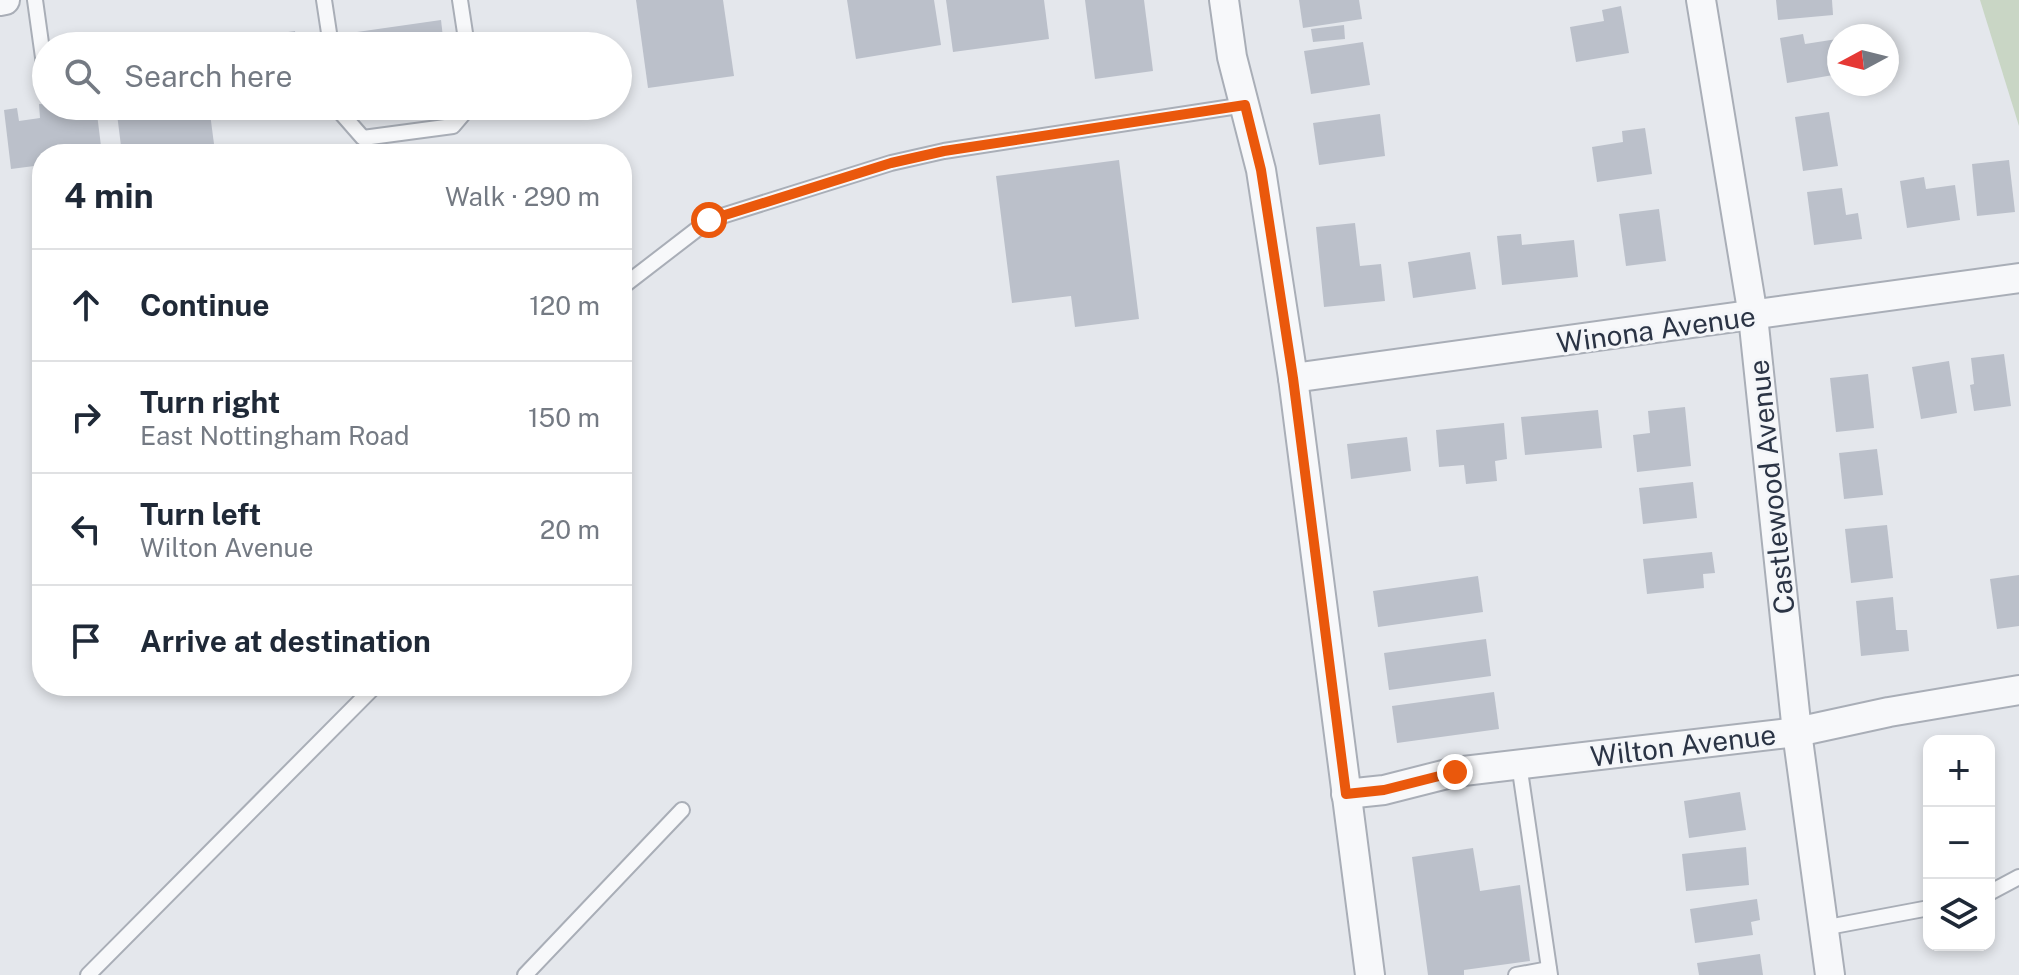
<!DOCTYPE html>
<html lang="en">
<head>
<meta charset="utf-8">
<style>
  body { margin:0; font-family:"Public Sans",sans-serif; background:#f6f6f7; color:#1f2937 }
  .controls { position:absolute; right:24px; bottom:24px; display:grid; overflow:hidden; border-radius:16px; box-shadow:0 4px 12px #0003 }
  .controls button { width:72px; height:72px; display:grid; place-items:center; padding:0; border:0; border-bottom:2px solid #e0e1e3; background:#fff; color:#1f2937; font:40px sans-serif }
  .compass { position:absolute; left:1827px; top:24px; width:72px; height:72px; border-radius:50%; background:#fff; box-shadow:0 4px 12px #0003; rotate:263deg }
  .stop { position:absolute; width:24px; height:24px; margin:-18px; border:6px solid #ea580c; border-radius:50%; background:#fff }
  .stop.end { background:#ea580c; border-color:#fff; box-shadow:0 2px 8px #0008 }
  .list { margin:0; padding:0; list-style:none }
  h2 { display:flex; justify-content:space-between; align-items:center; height:104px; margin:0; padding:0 32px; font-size:34px }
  h2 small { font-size:26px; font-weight:400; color:#747a83 }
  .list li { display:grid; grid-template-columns:52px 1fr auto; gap:24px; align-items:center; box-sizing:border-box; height:112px; padding:0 32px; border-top:2px solid #e0e1e3 }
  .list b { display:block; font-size:30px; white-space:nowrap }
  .list p { margin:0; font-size:26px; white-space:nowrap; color:#747a83 }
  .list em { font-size:26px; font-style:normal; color:#747a83 }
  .icon { flex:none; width:44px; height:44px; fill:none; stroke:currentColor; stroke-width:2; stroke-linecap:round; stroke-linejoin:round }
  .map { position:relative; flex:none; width:2019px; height:975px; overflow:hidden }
  .search { position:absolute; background:#fff; box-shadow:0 4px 12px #0003; left:32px; top:32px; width:600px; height:88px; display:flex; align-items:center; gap:20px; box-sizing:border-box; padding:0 28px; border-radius:44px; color:#747a83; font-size:30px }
  .panel { position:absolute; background:#fff; box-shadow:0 4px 12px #0003; left:32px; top:144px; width:600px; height:552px; border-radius:32px }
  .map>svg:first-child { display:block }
  .green { fill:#c9d6c5 }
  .building { fill:#bbc0ca }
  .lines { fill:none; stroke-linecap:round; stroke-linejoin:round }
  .service-casing { stroke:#a9aeb7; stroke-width:18 }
  .minor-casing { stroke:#a9aeb7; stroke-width:32 }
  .service { stroke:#f7f8fa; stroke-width:14 }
  .minor { stroke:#f7f8fa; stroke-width:28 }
  .route { stroke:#ea580c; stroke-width:10 }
  .labels { text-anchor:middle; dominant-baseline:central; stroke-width:6; stroke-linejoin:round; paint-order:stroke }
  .street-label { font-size:28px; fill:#2b3445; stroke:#f4f6f9 }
</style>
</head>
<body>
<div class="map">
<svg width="2019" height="975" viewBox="0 0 2019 975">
  <rect width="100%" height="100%" fill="#e4e7ec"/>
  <polygon class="green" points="1980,0 2019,0 2019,126"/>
  <g class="building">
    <polygon points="636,0 723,0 734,76 648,88"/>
    <polygon points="847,0 934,0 941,45 856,59"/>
    <polygon points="946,0 1044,0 1049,39 953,52"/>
    <polygon points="1085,0 1144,0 1153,71 1095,79"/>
    <polygon points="1299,0 1359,0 1362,19 1303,28"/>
    <polygon points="1776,0 1832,0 1833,15 1778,20"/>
    <polygon points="1621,6 1629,53 1576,62 1570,27 1604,21 1602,10"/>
    <polygon points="441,20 444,46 351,46 350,33"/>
    <polygon points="1344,25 1345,39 1313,42 1311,29"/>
    <polygon points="295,31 297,46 228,46 227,41"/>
    <polygon points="1803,34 1805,44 1837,39 1839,74 1787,83 1780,38"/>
    <polygon points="1363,42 1370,85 1311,94 1304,51"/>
    <polygon points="39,104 96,106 102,154 42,154 42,165 11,169 4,110 17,108 19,121 40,118"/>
    <polygon points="116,106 209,106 214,144 122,154"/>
    <polygon points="1829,112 1838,166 1803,171 1795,117"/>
    <polygon points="1380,114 1385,156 1319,165 1313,123"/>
    <polygon points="1645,128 1652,174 1597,182 1592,147 1623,142 1622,131"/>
    <polygon points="1119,160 1139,319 1075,327 1071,296 1012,303 996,176"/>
    <polygon points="2009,160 2015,212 1977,216 1972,164"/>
    <polygon points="1924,177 1926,189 1955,185 1960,220 1907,228 1900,181"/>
    <polygon points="1842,188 1846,215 1858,213 1862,239 1814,245 1807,192"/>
    <polygon points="1659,209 1666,261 1626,266 1619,214"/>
    <polygon points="1355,223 1360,266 1381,264 1385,301 1324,307 1316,227"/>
    <polygon points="1521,234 1522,245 1574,240 1578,277 1502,285 1497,236"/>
    <polygon points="1470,252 1476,289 1413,298 1408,262"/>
    <polygon points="2004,354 2011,406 1974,411 1970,385 1974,384 1971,358"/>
    <polygon points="1949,361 1957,413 1921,419 1912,367"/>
    <polygon points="1868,374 1874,428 1836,432 1830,378"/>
    <polygon points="1685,407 1691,466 1637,472 1633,435 1650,433 1648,411"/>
    <polygon points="1598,410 1602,448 1525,455 1521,417"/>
    <polygon points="1504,423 1507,459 1495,461 1497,481 1466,484 1464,465 1439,467 1436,430"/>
    <polygon points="1407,437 1411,471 1351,479 1347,444"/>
    <polygon points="1877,449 1883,495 1844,499 1839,453"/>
    <polygon points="1693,482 1697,518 1643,524 1639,488"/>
    <polygon points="1887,525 1893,578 1851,583 1845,529"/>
    <polygon points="1712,552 1715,573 1703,574 1704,588 1647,594 1643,559"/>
    <polygon points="2019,575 2019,626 1997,629 1990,579"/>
    <polygon points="1478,576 1483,612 1378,627 1373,591"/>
    <polygon points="1893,597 1896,630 1907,630 1909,651 1861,656 1856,601"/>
    <polygon points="1486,639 1491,676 1389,690 1384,653"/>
    <polygon points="1494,692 1499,729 1397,743 1392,706"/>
    <polygon points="1740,792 1746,830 1689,838 1684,801"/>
    <polygon points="1746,847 1749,885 1686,891 1682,854"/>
    <polygon points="1473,848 1480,891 1520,885 1530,961 1464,970 1464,975 1428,975 1412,857"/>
    <polygon points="1757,899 1760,920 1751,922 1753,935 1695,943 1690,909"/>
    <polygon points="1760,954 1763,975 1699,975 1697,963"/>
  </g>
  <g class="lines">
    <defs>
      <g id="service">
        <polyline points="35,0 46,79"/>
        <polyline points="324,0 331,46"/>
        <polyline points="460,0 467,46"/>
        <polyline points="341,106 342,114 363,138 453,126 470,106"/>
        <polyline points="622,287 709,220 891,163 944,151 1245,105"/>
        <polyline points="1519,764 1550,975"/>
        <polyline points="1989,893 2019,877"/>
        <polyline points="1823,928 1929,908"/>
        <polyline points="88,975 375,686"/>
        <polyline points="525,975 682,810"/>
        <polyline points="1516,975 1549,969"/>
      </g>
      <g id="minor">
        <polyline points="1224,0 1232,57 1261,170 1293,378 1370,975"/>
        <polyline points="1701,0 1753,316 1797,732 1830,975"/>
        <polyline points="0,1 5,0"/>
        <polyline points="1293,378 2019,278"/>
        <polyline points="1346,794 1384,790 1455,772 1797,732 1889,712 2019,690"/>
      </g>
    </defs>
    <use href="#service" class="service-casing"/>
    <use href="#minor" class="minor-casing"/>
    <use href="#service" class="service"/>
    <use href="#minor" class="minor"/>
  </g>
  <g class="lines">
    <polyline class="route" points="709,220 891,163 944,151 1245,105 1261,170 1293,378 1346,794 1384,790 1455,772"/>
  </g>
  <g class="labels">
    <g class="street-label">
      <text transform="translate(1656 329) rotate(-8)">Winona Avenue</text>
      <text transform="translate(1771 487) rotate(-96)">Castlewood Avenue</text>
      <text transform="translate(1683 745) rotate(-7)">Wilton Avenue</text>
    </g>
  </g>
</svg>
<div class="controls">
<button>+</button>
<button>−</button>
<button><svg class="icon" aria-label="layers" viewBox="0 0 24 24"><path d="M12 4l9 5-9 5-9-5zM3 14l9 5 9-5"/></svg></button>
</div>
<svg class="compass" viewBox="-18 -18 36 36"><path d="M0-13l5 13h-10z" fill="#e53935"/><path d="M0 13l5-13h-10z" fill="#747a83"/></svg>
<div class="stop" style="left:709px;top:220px"></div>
<div class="stop end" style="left:1455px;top:772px"></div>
<div class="search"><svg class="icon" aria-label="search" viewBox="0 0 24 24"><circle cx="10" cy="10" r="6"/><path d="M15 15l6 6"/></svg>Search here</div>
<section class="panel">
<h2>4 min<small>Walk · 290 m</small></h2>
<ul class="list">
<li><svg class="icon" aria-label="ahead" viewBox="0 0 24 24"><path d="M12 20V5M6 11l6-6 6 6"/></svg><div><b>Continue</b></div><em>120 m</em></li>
<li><svg class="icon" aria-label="right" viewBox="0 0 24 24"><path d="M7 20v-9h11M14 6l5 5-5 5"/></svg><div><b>Turn right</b><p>East Nottingham Road</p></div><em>150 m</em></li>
<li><svg class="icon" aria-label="left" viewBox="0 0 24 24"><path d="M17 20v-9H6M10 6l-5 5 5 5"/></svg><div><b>Turn left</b><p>Wilton Avenue</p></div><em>20 m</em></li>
<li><svg class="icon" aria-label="arrive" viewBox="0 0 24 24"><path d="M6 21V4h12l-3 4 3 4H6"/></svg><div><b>Arrive at destination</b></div></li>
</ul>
</section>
</div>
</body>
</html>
